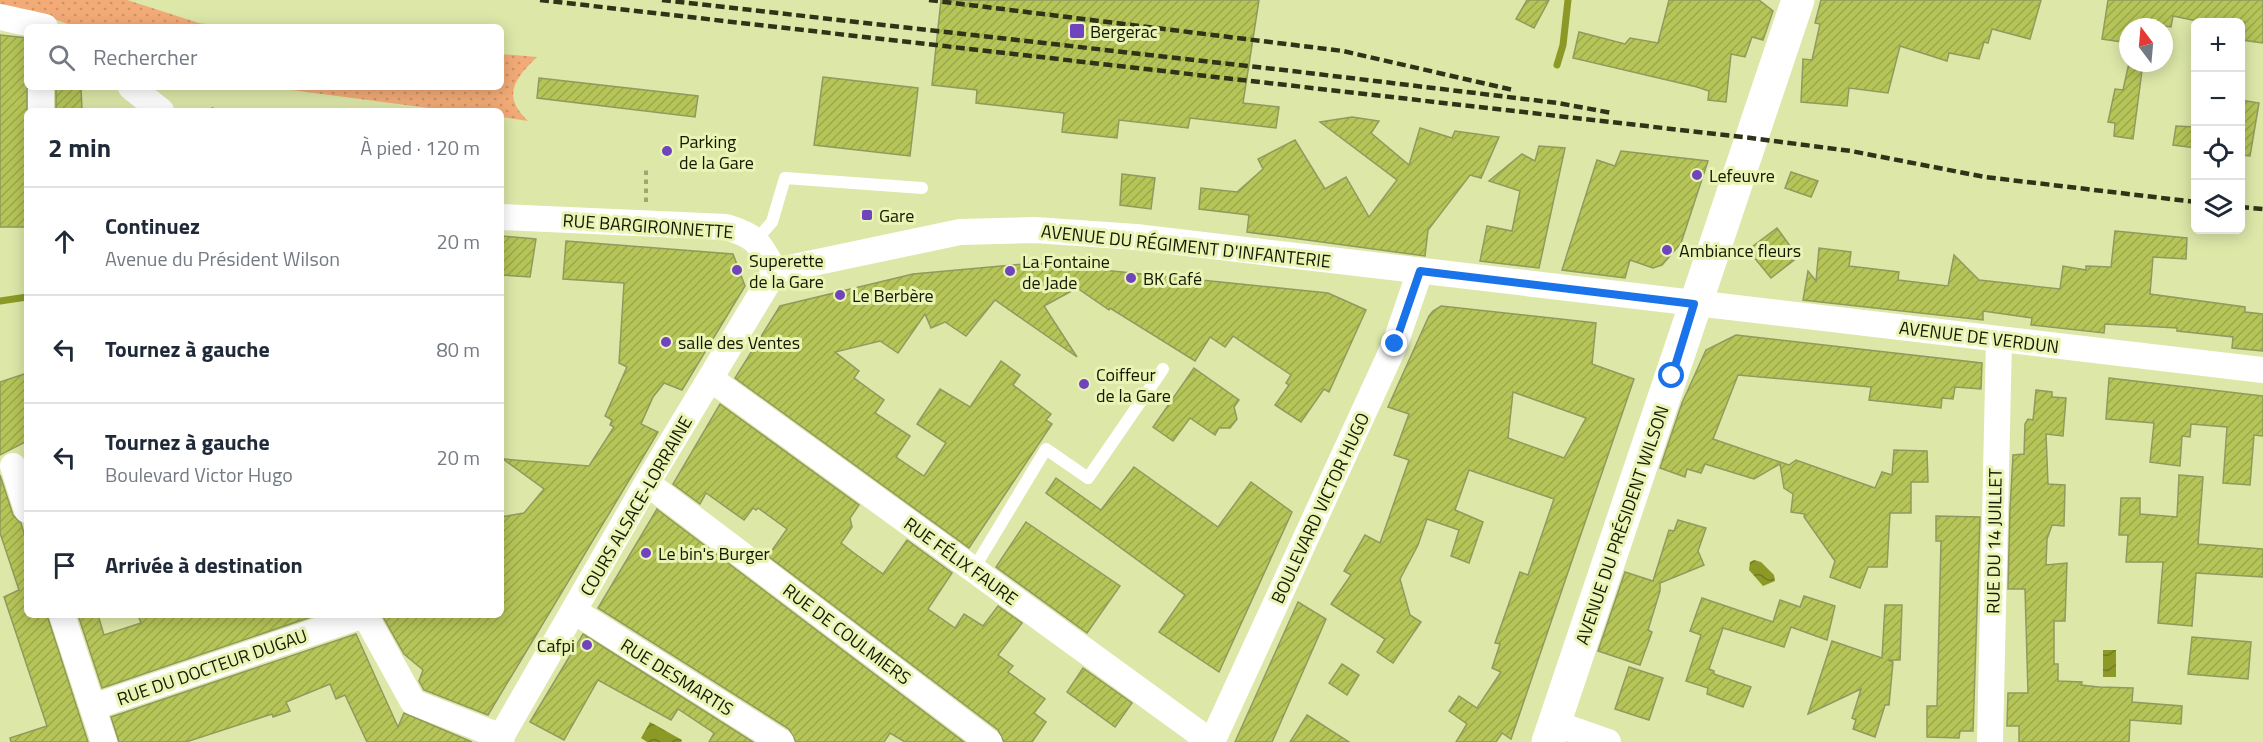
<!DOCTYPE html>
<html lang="fr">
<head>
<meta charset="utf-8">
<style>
  body { margin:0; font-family:"Titillium Web",sans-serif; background:#f2f2f3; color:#1f2937 }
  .controls { position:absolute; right:18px; top:18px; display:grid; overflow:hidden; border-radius:9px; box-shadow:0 3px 15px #0003 }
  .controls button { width:54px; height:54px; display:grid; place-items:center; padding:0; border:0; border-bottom:2px solid #e0e1e3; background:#fff; color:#1f2937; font:30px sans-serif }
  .compass { position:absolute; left:2119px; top:18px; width:54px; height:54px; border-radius:50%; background:#fff; box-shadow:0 3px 15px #0003; rotate:344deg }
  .stop { position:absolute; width:18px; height:18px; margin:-14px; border:4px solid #1a73e8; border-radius:50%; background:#fff }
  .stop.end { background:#1a73e8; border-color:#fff; box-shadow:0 2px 6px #0008 }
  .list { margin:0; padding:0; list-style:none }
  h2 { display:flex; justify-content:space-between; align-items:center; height:78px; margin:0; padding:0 24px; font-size:26px }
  h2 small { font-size:20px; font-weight:400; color:#747a83 }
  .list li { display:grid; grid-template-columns:39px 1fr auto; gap:18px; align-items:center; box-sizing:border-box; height:108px; padding:0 24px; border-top:2px solid #e0e1e3 }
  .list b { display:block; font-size:22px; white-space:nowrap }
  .list p { margin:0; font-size:20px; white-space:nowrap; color:#747a83 }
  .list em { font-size:20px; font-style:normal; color:#747a83 }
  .icon { flex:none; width:33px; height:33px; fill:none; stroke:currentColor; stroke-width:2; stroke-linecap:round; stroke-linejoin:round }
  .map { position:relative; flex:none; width:2263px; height:742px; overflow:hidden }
  .search { position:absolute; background:#fff; box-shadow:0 3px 15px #0003; left:24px; top:24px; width:480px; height:66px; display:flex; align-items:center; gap:15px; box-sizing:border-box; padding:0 21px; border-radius:9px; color:#747a83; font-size:22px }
  .panel { position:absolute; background:#fff; box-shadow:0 3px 15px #0003; left:24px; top:108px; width:480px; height:510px; border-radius:9px }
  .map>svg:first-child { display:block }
  .grass { fill:url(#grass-dots) }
  .water { fill:url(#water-waves) }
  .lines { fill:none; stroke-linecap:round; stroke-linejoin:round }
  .stream { stroke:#8c9926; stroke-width:7 }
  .building { fill:url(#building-hatch); stroke:#919a5e; stroke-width:1.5; fill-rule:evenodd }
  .path { stroke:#9fa875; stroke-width:4; stroke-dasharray:4.5 4.5; stroke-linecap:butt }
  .lane { stroke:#fff; stroke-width:12 }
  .street { stroke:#fff; stroke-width:26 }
  .secondary { stroke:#fff; stroke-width:33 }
  .rail { stroke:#2f3418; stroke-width:4.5; stroke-dasharray:9 4.5; stroke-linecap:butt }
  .route { stroke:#1a73e8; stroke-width:8 }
  .poi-dot { fill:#7044bd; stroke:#e9f4b5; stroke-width:2 }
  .labels { text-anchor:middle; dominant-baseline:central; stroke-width:6; stroke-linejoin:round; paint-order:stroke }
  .poi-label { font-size:18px; fill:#141801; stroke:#e9f4b5; text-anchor:start }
  .street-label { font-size:18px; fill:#141801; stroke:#e9f4b5 }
</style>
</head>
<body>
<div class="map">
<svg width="2263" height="742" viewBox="0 0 2263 742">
  <defs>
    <pattern id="grass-dots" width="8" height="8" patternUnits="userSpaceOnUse" patternTransform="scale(1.5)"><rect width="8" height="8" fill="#f2ab77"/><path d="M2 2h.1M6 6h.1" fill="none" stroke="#cf9265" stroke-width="1.8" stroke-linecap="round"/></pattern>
    <pattern id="water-waves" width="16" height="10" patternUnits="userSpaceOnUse" patternTransform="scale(1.5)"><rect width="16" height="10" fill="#8c9926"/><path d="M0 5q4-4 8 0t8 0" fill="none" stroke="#717c1e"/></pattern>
    <pattern id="building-hatch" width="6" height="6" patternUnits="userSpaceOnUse" patternTransform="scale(1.5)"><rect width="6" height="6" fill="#b6c558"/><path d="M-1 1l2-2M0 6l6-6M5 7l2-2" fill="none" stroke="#9ca84b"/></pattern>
  </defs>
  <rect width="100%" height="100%" fill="#dce7a8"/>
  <g class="grass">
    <polygon points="0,0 127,0 199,23 227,27 75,27 34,11 0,6"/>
    <path d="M501,54L537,57C515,78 501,96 528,121L501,117V111H452L268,87H501Z"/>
  </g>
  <g class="water">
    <polygon points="1754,560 1761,562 1774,575 1775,581 1763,586 1749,570 1750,562"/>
    <rect x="2103" y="650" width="13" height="27"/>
    <polygon points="650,722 682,740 681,742 647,742 641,738"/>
  </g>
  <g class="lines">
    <g class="stream">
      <polyline points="1557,65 1563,45 1568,0"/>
      <polyline points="0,301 27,297"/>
    </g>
  </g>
  <g class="building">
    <polygon points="941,0 1259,0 1243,103 1279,107 1276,128 1190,118 1188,128 1119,120 1117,138 1062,132 1064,113 976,103 977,90 932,85"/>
    <polygon points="1527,0 1549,0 1534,28 1516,19"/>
    <polygon points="1669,0 1759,0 1773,11 1763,40 1752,37 1745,57 1731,54 1726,102 1708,100 1709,91 1697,87 1573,58 1579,32 1625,44 1630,38 1658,43"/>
    <polygon points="1821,0 2041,0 2030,39 1992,29 1988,43 1984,42 1979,59 1949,53 1947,61 1900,46 1888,93 1849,88 1847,106 1801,102 1803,59 1812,60 1820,24 1815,23"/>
    <polygon points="2108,0 2263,0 2263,43 2242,40 2245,22 2202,22 2173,16 2171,27 2150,24 2149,27 2128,27 2128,43 2102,39"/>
    <polygon points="0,35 27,38 27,227 0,227"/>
    <polygon points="2129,63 2143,63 2133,139 2114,136 2115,123 2108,122 2115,89 2123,90"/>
    <polygon points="823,77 918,88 910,156 814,145"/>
    <polygon points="539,78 698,96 695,117 537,98"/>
    <polygon points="56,87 81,87 82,111 56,111"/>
    <polygon points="2241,100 2259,103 2250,156 2241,155"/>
    <polygon points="1352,117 1379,121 1371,133 1409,165 1420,128 1452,138 1455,131 1499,137 1481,178 1470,175 1428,230 1425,256 1247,232 1249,215 1199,209 1201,188 1237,192 1263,169 1258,159 1295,140 1325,189 1346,177 1369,217 1397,180 1320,122"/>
    <polygon points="2176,126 2196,127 2196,148 2173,145"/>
    <polygon points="1539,146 1565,148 1539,268 1480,261 1487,226 1512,231 1520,191 1489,181 1522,154 1535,161"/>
    <polygon points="1621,151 1708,161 1681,243 1662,265 1653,268 1630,260 1625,278 1562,270 1597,160 1615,166"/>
    <polygon points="1791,172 1818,181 1811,197 1785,188"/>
    <polygon points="1122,174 1155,178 1151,209 1120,205"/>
    <polygon points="1777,228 1798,257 1771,278 1748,250"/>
    <polygon points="2115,231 2187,238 2186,259 2153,257 2150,294 2245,307 2245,312 2263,314 2263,351 2232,348 2233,337 2177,331 2177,328 2105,324 2104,333 2031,325 2032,318 1983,311 1983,320 1803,300 1808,271 1816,281 1819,248 1851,252 1849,266 1899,272 1898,280 1948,286 1954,255 1979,280 2060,289 2063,266 2086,270 2086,266 2111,267"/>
    <polygon points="501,236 536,239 530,277 501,275"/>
    <polygon points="566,241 733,254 745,286 682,390 664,383 653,397 641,424 658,432 488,715 424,690 419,681 423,670 404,654 382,615 501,615 501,517 524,513 544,489 503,459 589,466 614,427 610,425 612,420 605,416 627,367 619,363 624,283 563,279"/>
    <polygon points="1034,263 1328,293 1366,310 1329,392 1324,389 1301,422 1275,405 1289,385 1286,383 1291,375 1233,336 1225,347 1210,337 1195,361 1110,308 1109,310 1077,288 1044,306 1077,357 995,300 966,336 945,322 931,328 925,314 898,353 880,341 835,352 859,371 854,378 884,400 875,413 910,436 896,457 924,476 946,443 917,424 940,389 970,407 1001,361 1020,375 1013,385 1051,414 1046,420 1052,424 969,548 735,378 780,306 913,274"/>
    <path d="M1441,306L1596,323L1592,364L1634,379L1511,739L1502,733L1496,742H1456L1467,724L1449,711L1459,696L1477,708L1501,672L1492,668L1500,644L1495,643L1520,572L1528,575L1554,499L1469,470L1455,510L1483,522L1469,563L1451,556L1459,530L1427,519L1418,545L1400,579L1410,615L1421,622L1393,663L1377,652L1385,639L1331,604L1351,575L1344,571L1365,535L1380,543L1409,460L1394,455L1409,414L1388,407L1429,316L1433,311ZM1513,392L1586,418L1564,458L1508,438Z"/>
    <polygon points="1736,335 1982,363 1981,389 1955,387 1953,399 1942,398 1941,408 1869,400 1871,387 1738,375 1713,439 1789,465 1796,460 1875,488 1882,472 1892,475 1894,450 1927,451 1928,482 1911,482 1911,513 1890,513 1887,567 1868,567 1860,588 1830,577 1835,561 1804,517 1805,514 1791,512 1793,494 1784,488 1780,464 1754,479 1705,464 1701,473 1687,469 1685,477 1660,468 1682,403 1706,350"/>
    <polygon points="1194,368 1239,400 1234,407 1237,419 1230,428 1219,428 1215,435 1190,418 1173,441 1153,427"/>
    <polygon points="27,373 27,441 0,455 0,382"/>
    <polygon points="2109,378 2263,396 2263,436 2254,435 2250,485 2223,483 2227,427 2191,424 2190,437 2182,436 2180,466 2150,462 2154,423 2106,419"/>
    <polygon points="2036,390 2052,392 2052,397 2066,398 2063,436 2046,434 2048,484 2065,485 2064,526 2052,525 2047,539 2046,565 2067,563 2065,621 2054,621 2054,664 2058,664 2058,681 2082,682 2081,685 2099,687 2133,688 2132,702 2182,706 2181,724 2130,720 2129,742 2019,742 2019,726 2007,726 2008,693 2028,693 2025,589 2008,589 2010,509 2013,455 2024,454 2025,424 2028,419 2033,420"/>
    <polygon points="720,404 859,505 850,518 852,527 841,543 854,553 883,574 907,540 952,573 928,609 955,628 964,614 983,626 998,606 1022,623 998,655 1013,666 1008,672 1045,699 1034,713 1046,722 1032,742 1004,742 998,730 768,556 787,529 758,508 756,510 753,508 744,520 706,493 700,504 673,484"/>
    <polygon points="1134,467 1218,527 1251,482 1292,512 1219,672 1159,632 1185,595 1046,493 1056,478 1101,510"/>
    <polygon points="0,475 13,515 21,523 27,544 27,615 47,615 88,742 11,742 10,738 47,726 4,597 19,590 0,533"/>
    <polygon points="2179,475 2203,477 2198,544 2263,549 2263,577 2196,573 2192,626 2158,623 2163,562 2126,562 2128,535 2119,535 2121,498 2140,498 2140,514 2177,517"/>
    <polygon points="657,509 658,510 964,742 905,742 890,733 884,742 796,742 789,729 598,608"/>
    <polygon points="1936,516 1980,517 1973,731 1960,731 1959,738 1927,737 1927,706 1937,706 1941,541 1936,541"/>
    <polygon points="1678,520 1706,528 1698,551 1704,565 1660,583 1660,591 1648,630 1652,632 1640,665 1598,651 1625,572 1653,581 1669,530 1674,531"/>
    <polygon points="1026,522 1120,586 1087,633 996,567"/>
    <polygon points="1804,596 1835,606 1827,640 1791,627 1784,647 1723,628 1709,669 1714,671 1714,674 1751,687 1743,707 1707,694 1708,688 1686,681 1701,635 1690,631 1702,598 1773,622 1780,600 1800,607"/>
    <polygon points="1298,602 1326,619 1272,742 1235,742"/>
    <polygon points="1885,605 1902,605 1900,660 1888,660 1893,662 1889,705 1885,705 1875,737 1853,729 1856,720 1852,718 1861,689 1808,714 1832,641 1882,658"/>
    <polygon points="78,615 98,615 104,635 141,623 138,615 317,615 102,688"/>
    <polygon points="356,634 398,727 404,713 472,742 367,742 345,695 336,699 330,684 286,702 290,711 273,717 272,714 186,742 119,742 111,717"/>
    <polygon points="583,634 753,742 709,742 714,733 678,709 671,720 598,680 564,740 530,722"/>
    <polygon points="2192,637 2251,642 2248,679 2188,674"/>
    <polygon points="1342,664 1359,675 1347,695 1329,683"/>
    <polygon points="1629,667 1663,678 1649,720 1615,709"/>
    <polygon points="1083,668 1132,703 1115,727 1067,692"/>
    <polygon points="1307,715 1349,742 1290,742"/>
  </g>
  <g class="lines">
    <g class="path">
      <polyline points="211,111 214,108"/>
      <polyline points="646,202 646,167"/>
    </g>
    <g class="lane">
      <polyline points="756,240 772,222 785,178 922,188"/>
      <polyline points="973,570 1046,449 1088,478 1163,369"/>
    </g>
    <g class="street">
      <polyline points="0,17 45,27"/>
      <polyline points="41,87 41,111"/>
      <polyline points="131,87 161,111"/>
      <path d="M501,217L726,227C759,237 758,243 775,271"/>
      <polyline points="775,271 960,232 1035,230 1136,237 2263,370"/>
      <polyline points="711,379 1211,742"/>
      <polyline points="13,466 27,510"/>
      <polyline points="647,483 989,742"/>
      <polyline points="574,611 781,742"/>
      <polyline points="62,615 104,742"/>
      <polyline points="365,615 413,702 502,737"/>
      <polyline points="93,707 364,615"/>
      <polyline points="1554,723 1608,742"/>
      <polyline points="498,742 647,483 775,271"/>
      <polyline points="1212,742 1395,344 1420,271"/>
      <polyline points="1990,742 1999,339"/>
    </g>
    <polyline class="secondary" points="1548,742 1798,0"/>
    <g class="rail">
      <polyline points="540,0 1751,138 1851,151 1985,177 2196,202"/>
      <polyline points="662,0 1292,71 1558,103 1612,113"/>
      <polyline points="929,0 1343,51 1513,90"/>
      <polyline points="2240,207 2263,209"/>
    </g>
  </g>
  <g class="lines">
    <polyline class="route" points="1395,344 1420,271 1694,304 1672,376"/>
  </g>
  <g class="poi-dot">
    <rect x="1069" y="23" width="16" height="16" rx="3"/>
    <circle cx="667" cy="151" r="6"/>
    <circle cx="1697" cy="175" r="6"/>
    <rect x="861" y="209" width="12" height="12" rx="3"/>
    <circle cx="1667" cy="250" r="6"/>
    <circle cx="737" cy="270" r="6"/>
    <circle cx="1010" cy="271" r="6"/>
    <circle cx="1131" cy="278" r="6"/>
    <circle cx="840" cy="295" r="6"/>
    <circle cx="666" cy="342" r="6"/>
    <circle cx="1084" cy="384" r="6"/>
    <circle cx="646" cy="553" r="6"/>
    <circle cx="587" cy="645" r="6"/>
  </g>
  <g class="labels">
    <g class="poi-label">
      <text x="1090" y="31">Bergerac</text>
      <text x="679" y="141">Parking<tspan x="679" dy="21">de la Gare</tspan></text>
      <text x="1709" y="175">Lefeuvre</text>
      <text x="879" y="215">Gare</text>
      <text x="1679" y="250">Ambiance fleurs</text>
      <text x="749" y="260">Superette<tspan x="749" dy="21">de la Gare</tspan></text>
      <text x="1022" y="261">La Fontaine<tspan x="1022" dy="21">de Jade</tspan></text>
      <text x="1143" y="278">BK Café</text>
      <text x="852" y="295">Le Berbère</text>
      <text x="678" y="342">salle des Ventes</text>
      <text x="1096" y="374">Coiffeur<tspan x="1096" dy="21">de la Gare</tspan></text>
      <text x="658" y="553">Le bin's Burger</text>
      <text x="575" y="645" text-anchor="end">Cafpi</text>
    </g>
    <g class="street-label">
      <text transform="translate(648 226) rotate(4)">RUE BARGIRONNETTE</text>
      <text transform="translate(1186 246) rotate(6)">AVENUE DU RÉGIMENT D'INFANTERIE</text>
      <text transform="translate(1979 337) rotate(7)">AVENUE DE VERDUN</text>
      <text transform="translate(636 506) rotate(-60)">COURS ALSACE-LORRAINE</text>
      <text transform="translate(1320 508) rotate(-65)">BOULEVARD VICTOR HUGO</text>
      <text transform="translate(1622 525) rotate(-71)">AVENUE DU PRÉSIDENT WILSON</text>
      <text transform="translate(1994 541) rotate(-89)">RUE DU 14 JUILLET</text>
      <text transform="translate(961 561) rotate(36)">RUE FÉLIX FAURE</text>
      <text transform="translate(847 634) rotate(37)">RUE DE COULMIERS</text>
      <text transform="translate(212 667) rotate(-19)">RUE DU DOCTEUR DUGAU</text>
      <text transform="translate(677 677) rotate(32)">RUE DESMARTIS</text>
    </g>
  </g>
</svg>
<div class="controls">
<button>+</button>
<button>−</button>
<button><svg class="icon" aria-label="locate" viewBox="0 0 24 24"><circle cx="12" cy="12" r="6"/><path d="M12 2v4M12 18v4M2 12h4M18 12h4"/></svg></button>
<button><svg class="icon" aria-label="layers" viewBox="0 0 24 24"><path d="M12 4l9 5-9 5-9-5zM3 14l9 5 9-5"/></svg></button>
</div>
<svg class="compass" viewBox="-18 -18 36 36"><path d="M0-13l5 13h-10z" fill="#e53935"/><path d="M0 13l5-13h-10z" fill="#747a83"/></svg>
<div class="stop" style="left:1672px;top:376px"></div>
<div class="stop end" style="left:1395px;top:344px"></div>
<div class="search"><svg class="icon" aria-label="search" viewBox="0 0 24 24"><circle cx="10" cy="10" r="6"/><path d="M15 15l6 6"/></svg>Rechercher</div>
<section class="panel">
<h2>2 min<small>À pied · 120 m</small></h2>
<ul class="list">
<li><svg class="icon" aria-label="ahead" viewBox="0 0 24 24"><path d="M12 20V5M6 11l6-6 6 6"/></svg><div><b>Continuez</b><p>Avenue du Président Wilson</p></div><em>20 m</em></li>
<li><svg class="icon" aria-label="left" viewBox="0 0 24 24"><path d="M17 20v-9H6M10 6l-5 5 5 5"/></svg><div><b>Tournez à gauche</b></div><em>80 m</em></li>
<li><svg class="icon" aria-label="left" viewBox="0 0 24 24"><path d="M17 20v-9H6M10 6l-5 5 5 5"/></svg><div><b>Tournez à gauche</b><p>Boulevard Victor Hugo</p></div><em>20 m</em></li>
<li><svg class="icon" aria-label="arrive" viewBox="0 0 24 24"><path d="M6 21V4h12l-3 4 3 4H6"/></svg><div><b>Arrivée à destination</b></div></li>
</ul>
</section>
</div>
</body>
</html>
